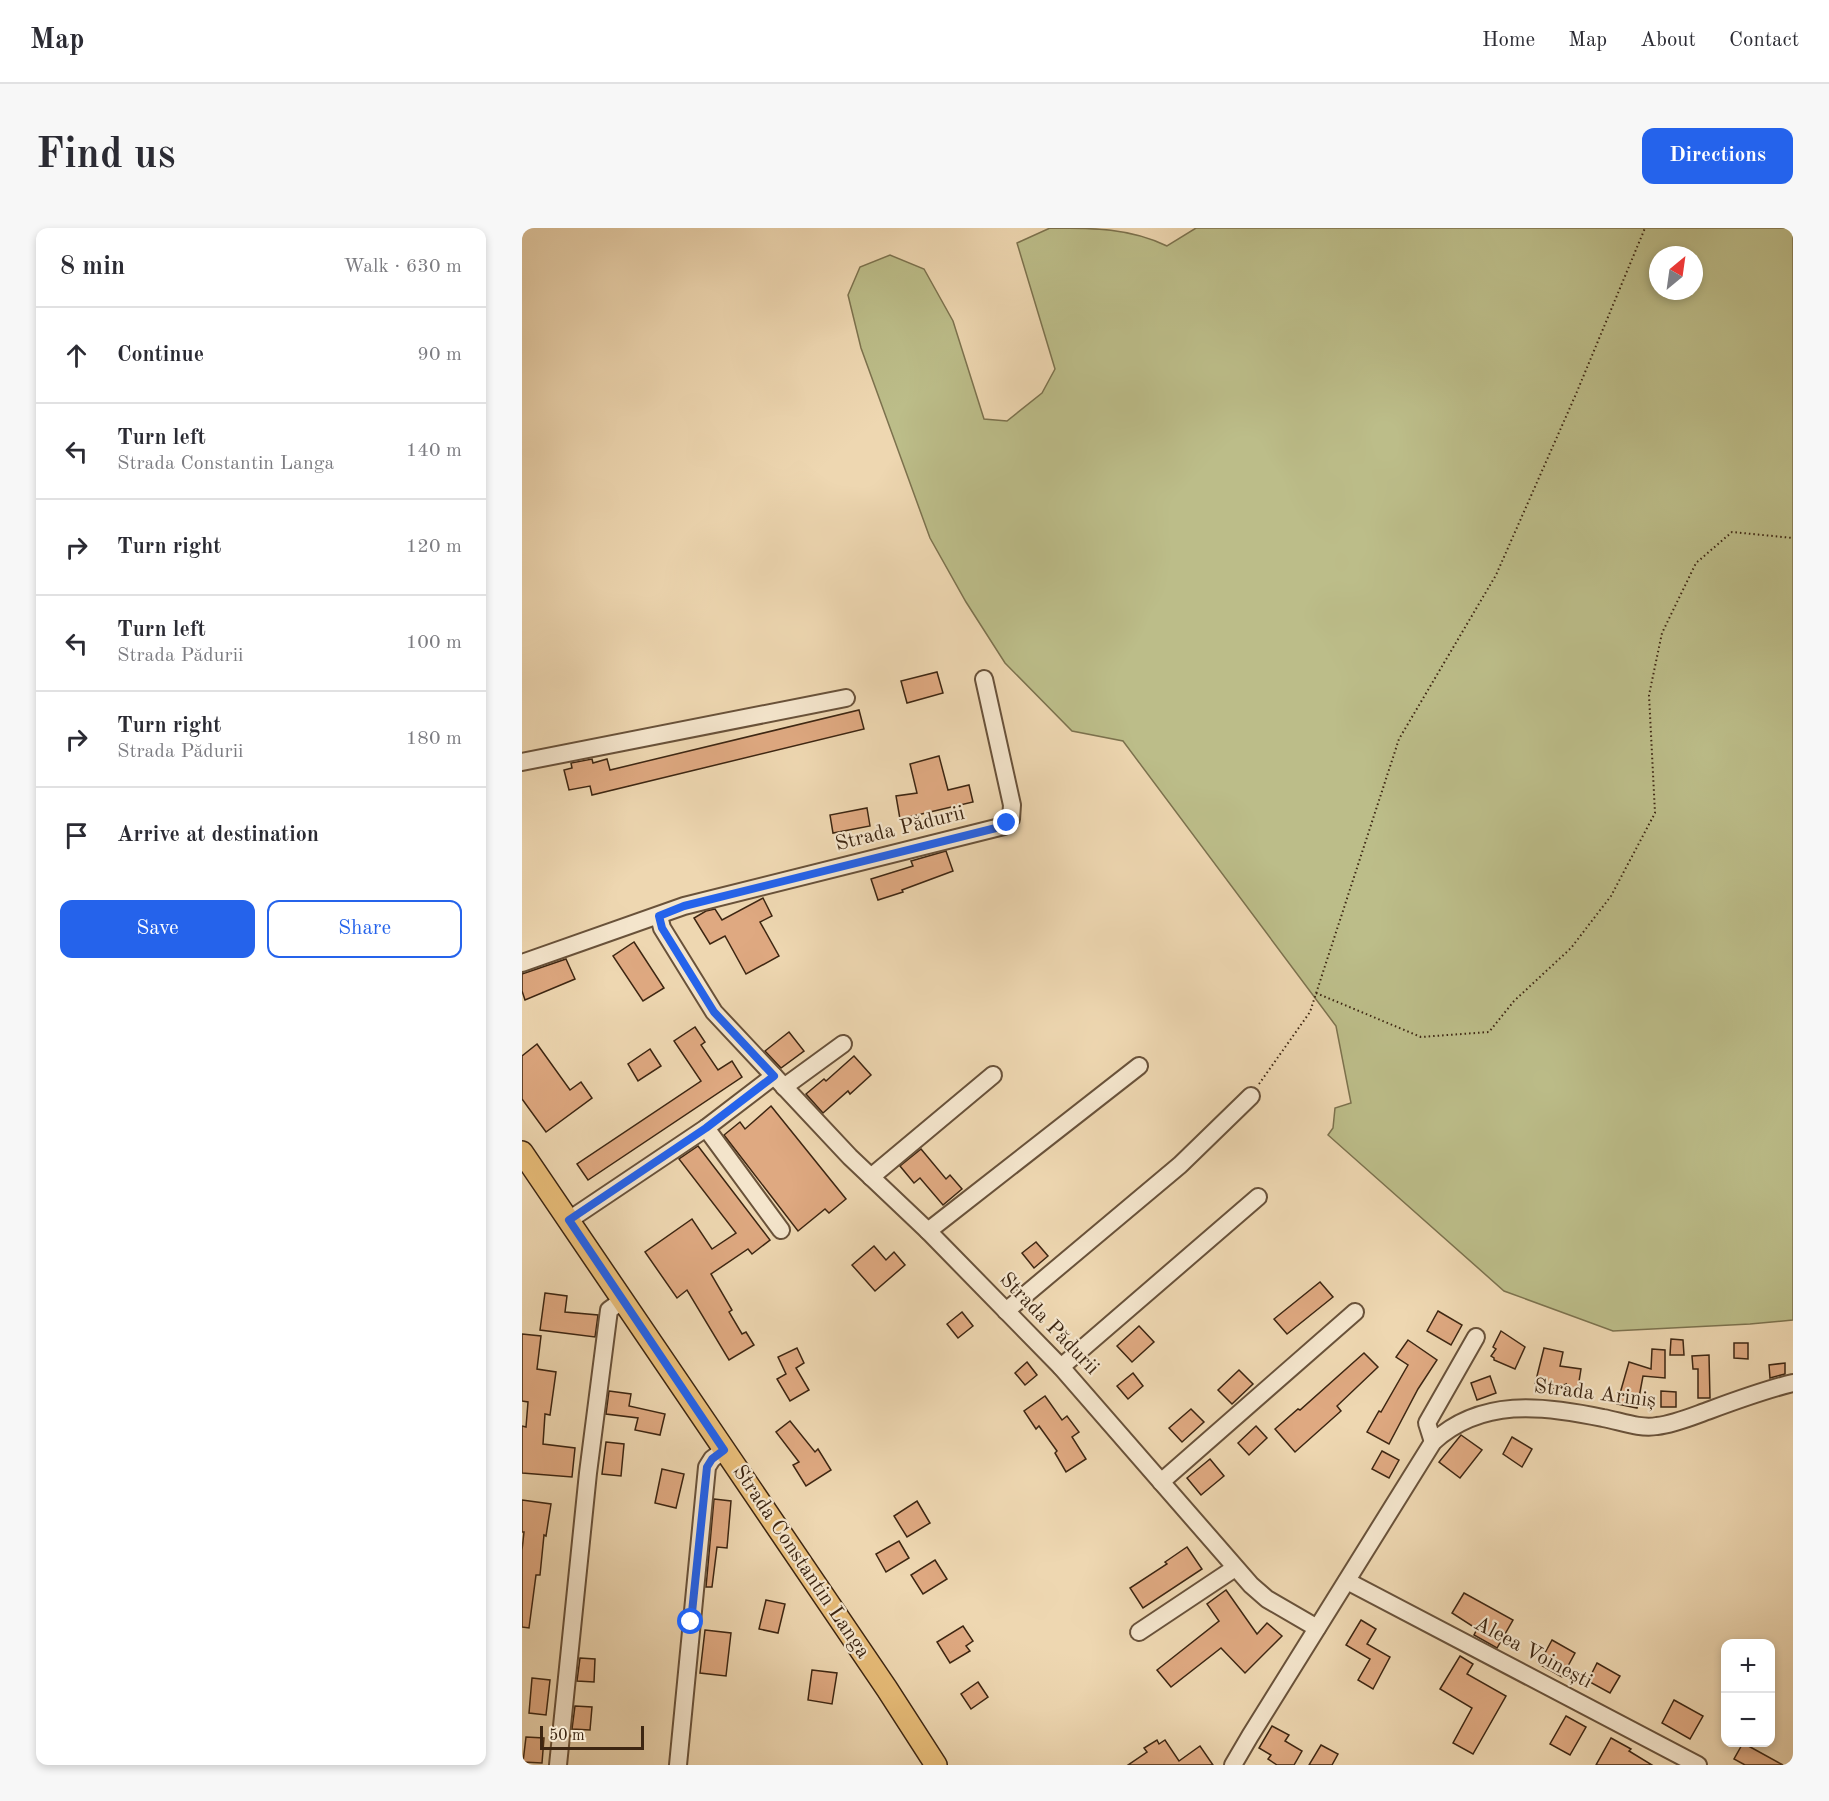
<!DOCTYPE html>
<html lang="en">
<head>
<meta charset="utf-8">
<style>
  body { margin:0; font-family:"Old Standard TT",serif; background:#f7f7f7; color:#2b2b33 }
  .controls { position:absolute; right:18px; bottom:18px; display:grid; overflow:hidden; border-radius:12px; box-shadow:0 3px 9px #0003 }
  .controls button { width:54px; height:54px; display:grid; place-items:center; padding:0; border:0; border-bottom:2px solid #e1e1e2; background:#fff; color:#2b2b33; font:30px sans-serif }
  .compass { position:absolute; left:1127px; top:18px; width:54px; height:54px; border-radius:50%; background:#fff; box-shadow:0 3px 9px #0003; rotate:29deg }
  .scale { position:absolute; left:18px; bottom:15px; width:104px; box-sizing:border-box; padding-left:6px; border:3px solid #3d2612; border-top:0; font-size:16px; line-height:21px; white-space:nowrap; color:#3d2612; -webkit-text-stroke:4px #f4e5cc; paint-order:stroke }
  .stop { position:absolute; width:18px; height:18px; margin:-14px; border:4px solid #2563eb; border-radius:50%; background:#fff }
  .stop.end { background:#2563eb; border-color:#fff; box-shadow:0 2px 6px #0008 }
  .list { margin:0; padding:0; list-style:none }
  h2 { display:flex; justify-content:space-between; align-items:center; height:78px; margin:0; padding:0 24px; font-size:26px }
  h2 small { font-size:20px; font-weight:400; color:#7c7c81 }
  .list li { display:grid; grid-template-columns:39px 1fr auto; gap:18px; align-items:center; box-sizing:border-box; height:96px; padding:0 24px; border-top:2px solid #e1e1e2 }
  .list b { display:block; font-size:22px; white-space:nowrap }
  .list p { margin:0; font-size:20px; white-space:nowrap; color:#7c7c81 }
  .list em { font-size:20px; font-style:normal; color:#7c7c81 }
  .actions { display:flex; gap:12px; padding:18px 24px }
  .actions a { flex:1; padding:14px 0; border:2px solid #2563eb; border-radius:12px; text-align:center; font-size:21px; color:#2563eb }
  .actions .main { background:#2563eb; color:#fff }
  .icon { flex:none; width:33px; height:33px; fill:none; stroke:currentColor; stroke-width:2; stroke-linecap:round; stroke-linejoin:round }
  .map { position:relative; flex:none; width:1271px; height:1537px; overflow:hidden; border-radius:12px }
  header { display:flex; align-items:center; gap:36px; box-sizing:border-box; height:84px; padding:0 30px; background:#fff; border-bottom:2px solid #e1e1e2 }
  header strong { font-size:28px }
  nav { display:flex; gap:33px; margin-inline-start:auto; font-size:21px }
  .intro { display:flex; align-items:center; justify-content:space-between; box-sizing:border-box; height:144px; padding:0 36px }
  h1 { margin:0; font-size:42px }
  .button { padding:15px 27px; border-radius:12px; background:#2563eb; color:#fff; font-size:21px; font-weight:700 }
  main { display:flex; gap:36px; padding:0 36px }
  aside { flex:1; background:#fff; border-radius:12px; box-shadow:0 3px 9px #0003 }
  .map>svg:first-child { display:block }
  .green { fill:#bcbd89; stroke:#7c724e; stroke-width:1.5; fill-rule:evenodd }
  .building { fill:#dfa981; stroke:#3d2612; stroke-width:1.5 }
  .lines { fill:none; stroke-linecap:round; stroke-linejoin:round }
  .minor-casing { stroke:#69523a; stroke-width:20 }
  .major-casing { stroke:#3d2612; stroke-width:24 }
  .path { stroke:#3d2612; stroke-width:2; stroke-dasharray:1.5 3; stroke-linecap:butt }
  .minor { stroke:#f4e5cc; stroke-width:16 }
  .major { stroke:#e7bc78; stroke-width:21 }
  .route { stroke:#2563eb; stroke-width:8 }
  .labels { text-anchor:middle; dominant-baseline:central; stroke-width:4.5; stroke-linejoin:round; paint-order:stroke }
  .street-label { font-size:21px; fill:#3d2612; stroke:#f4e5cc }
</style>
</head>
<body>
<header>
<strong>Map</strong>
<nav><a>Home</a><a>Map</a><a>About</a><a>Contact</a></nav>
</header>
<div class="intro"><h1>Find us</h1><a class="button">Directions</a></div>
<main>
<aside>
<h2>8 min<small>Walk · 630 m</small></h2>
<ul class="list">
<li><svg class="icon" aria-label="ahead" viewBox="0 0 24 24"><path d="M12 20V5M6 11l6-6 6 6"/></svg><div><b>Continue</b></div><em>90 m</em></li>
<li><svg class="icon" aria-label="left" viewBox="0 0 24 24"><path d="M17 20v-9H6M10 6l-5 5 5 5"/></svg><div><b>Turn left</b><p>Strada Constantin Langa</p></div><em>140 m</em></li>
<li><svg class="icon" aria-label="right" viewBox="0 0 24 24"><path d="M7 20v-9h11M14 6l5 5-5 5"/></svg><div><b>Turn right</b></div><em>120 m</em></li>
<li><svg class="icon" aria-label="left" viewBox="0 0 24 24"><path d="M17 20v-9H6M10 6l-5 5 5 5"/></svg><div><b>Turn left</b><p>Strada Pădurii</p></div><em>100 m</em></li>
<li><svg class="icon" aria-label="right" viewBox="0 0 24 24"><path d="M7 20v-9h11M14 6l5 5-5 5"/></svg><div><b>Turn right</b><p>Strada Pădurii</p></div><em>180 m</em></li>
<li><svg class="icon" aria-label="arrive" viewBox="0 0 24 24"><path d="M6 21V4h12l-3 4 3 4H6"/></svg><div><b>Arrive at destination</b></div></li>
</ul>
<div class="actions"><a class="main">Save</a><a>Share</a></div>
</aside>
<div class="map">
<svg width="1271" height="1537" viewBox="0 0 1271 1537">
  <rect width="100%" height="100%" fill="#eed7b1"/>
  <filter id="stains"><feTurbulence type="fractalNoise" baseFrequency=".00333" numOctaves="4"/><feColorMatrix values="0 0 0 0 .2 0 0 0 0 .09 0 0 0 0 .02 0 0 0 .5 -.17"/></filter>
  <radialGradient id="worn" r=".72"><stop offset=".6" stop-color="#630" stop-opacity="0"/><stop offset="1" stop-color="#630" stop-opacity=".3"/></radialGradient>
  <path class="green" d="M528,0C571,0 608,0 645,18L674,0H1271V1092L1228,1096L1091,1103L982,1063L806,907L811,900L813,880L829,875L814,798L601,513L550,503L483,435L444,374L408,310L339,120L326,67L338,39L368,27L402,41L431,93L462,191L485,193L520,165L533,141L495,15ZM1136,27H1172V63H1136Z"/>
  <g class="building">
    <polygon points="415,444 421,465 385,475 379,453"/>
    <polygon points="337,482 342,501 70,567 68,558 47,562 42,542 50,540 49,535 70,531 71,535 85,531 88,542"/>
    <polygon points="417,528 426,562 447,557 451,574 378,591 374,568 395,565 388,536"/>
    <polygon points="345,580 348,598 311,605 308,587"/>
    <polygon points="424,623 431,643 380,662 381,664 356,672 349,651 391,638 389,633"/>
    <polygon points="241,670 250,688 238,694 257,728 224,746 203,708 188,716 172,690 184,683 193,681 200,692"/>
    <polygon points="112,714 142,760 121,773 91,728"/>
    <polygon points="44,731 53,751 3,772 0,763 0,746"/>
    <polygon points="173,799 183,814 179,817 196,842 210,833 220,849 66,952 55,936 179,853 152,813"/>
    <polygon points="267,804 282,823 259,840 243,823"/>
    <polygon points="15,816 48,862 59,854 70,870 24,904 0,871 0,828"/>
    <polygon points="128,821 139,838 116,853 106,836"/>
    <polygon points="332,828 349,847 328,866 326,863 301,885 284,866 302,851 304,853"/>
    <polygon points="249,878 324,971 307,985 303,981 276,1003 202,907 218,894 223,901"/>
    <polygon points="176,918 248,1012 230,1026 226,1021 189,1046 210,1082 207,1084 220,1106 224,1104 232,1117 207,1132 165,1062 155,1070 123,1024 170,991 190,1021 214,1005 157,931"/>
    <polygon points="399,921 424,951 428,947 440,961 421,977 398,950 392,955 378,938"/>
    <polygon points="514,1014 526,1028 512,1040 500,1025"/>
    <polygon points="352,1018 364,1032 372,1024 383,1037 353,1063 330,1037"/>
    <polygon points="798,1054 811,1069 765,1106 752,1091"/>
    <polygon points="23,1065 45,1068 43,1084 76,1087 73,1109 18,1102"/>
    <polygon points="916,1083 940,1097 929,1117 905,1103"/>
    <polygon points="440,1084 451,1098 436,1110 425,1096"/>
    <polygon points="617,1098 632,1114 610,1134 595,1118"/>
    <polygon points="979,1103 1003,1119 993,1141 972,1132 972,1130 969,1128 974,1121 971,1119"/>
    <polygon points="0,1106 19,1108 15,1141 34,1144 28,1187 23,1186 21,1216 53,1220 50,1249 0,1245 0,1198 4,1199 6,1174 0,1173"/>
    <polygon points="1149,1111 1161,1112 1162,1127 1148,1127"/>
    <polygon points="886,1112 915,1132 896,1161 867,1216 845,1204 857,1183 859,1184 886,1137 874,1129"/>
    <polygon points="1212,1115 1226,1115 1226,1131 1212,1130"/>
    <polygon points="275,1120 282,1135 274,1140 287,1162 268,1173 255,1151 264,1146 256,1129"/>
    <polygon points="1022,1120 1041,1124 1038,1138 1059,1141 1055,1166 1042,1164 1044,1156 1025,1164 1021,1164 1013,1156"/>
    <polygon points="1130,1121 1143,1122 1143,1150 1121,1148 1115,1180 1095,1176 1107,1134 1129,1141"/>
    <polygon points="842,1125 856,1139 815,1178 819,1183 773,1224 753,1201 776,1181 778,1182"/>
    <polygon points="1187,1127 1188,1170 1176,1170 1176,1141 1171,1141 1170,1128"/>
    <polygon points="505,1134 515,1147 503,1157 493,1145"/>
    <polygon points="1263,1135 1263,1146 1248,1150 1247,1137"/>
    <polygon points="717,1142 731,1156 710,1176 696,1162"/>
    <polygon points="611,1145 621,1158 606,1171 595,1158"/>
    <polygon points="968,1148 974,1165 955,1172 949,1155"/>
    <polygon points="87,1163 109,1166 107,1178 143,1186 138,1207 113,1202 116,1190 84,1186"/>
    <polygon points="1139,1163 1154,1164 1154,1179 1139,1179"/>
    <polygon points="523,1168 540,1192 545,1188 557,1204 550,1209 564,1231 544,1244 533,1225 535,1223 517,1198 514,1201 502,1183"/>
    <polygon points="669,1181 682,1194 660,1214 647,1200"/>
    <polygon points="268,1193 293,1224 296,1221 309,1242 284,1258 271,1237 277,1234 254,1204"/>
    <polygon points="734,1198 745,1210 727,1227 716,1215"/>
    <polygon points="939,1207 960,1222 938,1250 917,1234"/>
    <polygon points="990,1209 1010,1221 1000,1239 981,1226"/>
    <polygon points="84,1214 102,1216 99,1248 80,1246"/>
    <polygon points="860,1223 877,1232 867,1250 850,1241"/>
    <polygon points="688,1231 702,1248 679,1267 665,1250"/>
    <polygon points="140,1241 162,1246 154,1280 133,1275"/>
    <polygon points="192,1271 209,1273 205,1320 195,1319 190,1359 184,1359"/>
    <polygon points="0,1272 29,1276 24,1308 22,1307 18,1347 14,1347 7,1400 0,1399 0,1322 2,1304 0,1304"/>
    <polygon points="395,1273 408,1295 385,1309 372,1288"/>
    <polygon points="377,1313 387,1330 364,1344 354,1326"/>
    <polygon points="665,1319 680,1341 621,1380 608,1360 645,1336 643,1334"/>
    <polygon points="413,1332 425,1351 401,1366 389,1347"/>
    <polygon points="704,1362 735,1406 745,1395 760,1408 723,1445 699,1420 649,1459 635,1442 697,1393 685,1376"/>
    <polygon points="942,1365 991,1392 975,1420 952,1407 955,1401 930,1385"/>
    <polygon points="244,1372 263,1376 256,1405 237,1401"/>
    <polygon points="839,1392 854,1401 845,1416 868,1429 851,1461 836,1452 848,1431 824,1417"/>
    <polygon points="441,1398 451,1413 444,1418 448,1423 428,1435 415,1414"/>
    <polygon points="183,1402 209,1405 204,1448 178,1445"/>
    <polygon points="1030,1412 1053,1425 1040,1449 1017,1436"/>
    <polygon points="938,1428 951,1436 945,1446 984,1468 951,1526 931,1515 950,1480 918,1461"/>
    <polygon points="58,1430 73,1431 72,1454 55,1453"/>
    <polygon points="1075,1435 1098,1448 1088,1465 1066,1453"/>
    <polygon points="290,1442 315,1445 310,1476 286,1472"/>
    <polygon points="10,1450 28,1452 24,1487 7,1485"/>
    <polygon points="456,1454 466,1469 449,1481 439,1466"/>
    <polygon points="1152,1472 1181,1488 1168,1511 1140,1495"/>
    <polygon points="53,1478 70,1479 68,1502 50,1501"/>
    <polygon points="1044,1488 1064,1499 1048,1527 1028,1516"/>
    <polygon points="750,1498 767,1507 763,1513 780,1523 772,1537 755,1537 746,1531 749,1527 737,1520"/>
    <polygon points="4,1509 22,1510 20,1535 1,1534"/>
    <polygon points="1089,1510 1109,1521 1107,1523 1130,1537 1074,1537"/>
    <polygon points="635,1512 637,1516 643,1512 657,1533 678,1518 691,1537 606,1537 625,1524 622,1520"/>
    <polygon points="1221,1515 1261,1537 1223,1537 1212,1531"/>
    <polygon points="799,1517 816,1526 810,1537 787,1537"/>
  </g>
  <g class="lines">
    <defs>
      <g id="minor">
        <polyline points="0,534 324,470"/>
        <polyline points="137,688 140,700 192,784 328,929 406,1003 539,1139 729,1357 745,1371 795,1400"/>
        <polyline points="0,735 162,678 482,598 489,591 490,577 462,451"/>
        <polyline points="262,859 321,816"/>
        <polyline points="184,900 259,1002"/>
        <polyline points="349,949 471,847"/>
        <polyline points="47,992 184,900 252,848"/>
        <polyline points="406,1003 617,838"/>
        <polyline points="484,1083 658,937 729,868"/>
        <polyline points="539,1139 736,969"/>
        <polyline points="911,1214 905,1195 954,1109"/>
        <polyline points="639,1254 833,1084"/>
        <polyline points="825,1353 1176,1537"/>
        <polyline points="617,1404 713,1340"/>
        <polyline points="36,1537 66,1245 87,1082 101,1072"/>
        <polyline points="156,1537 185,1239 190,1231 202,1222"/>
        <path d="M711,1537L728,1508L911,1214C959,1170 1020,1177 1081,1190C1098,1193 1117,1201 1135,1198C1153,1196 1171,1188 1188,1182C1215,1172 1242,1162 1271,1155"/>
      </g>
      <polyline id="major" points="0,924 365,1461 414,1537"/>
    </defs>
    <use href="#minor" class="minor-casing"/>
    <use href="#major" class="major-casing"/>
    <g class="path">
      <polyline points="794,765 899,809 967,804 992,773 1049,720 1089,668 1133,585 1127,467 1140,405 1174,335 1210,304 1271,310"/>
      <polyline points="737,856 788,784 877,511 974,347 1054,166 1123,0"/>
    </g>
    <use href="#minor" class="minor"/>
    <use href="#major" class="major"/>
  </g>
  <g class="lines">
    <polyline class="route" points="169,1394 185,1239 190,1231 202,1222 47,992 184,900 252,848 192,784 140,700 137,688 162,678 482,598 485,595"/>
  </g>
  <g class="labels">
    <g class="street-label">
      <text transform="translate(378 601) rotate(-14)">Strada Pădurii</text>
      <text transform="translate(527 1096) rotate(46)">Strada Pădurii</text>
      <text transform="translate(1073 1166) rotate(7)">Strada Ariniș</text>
      <text transform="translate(279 1334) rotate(56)">Strada Constantin Langa</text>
      <text transform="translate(1011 1425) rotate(28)">Aleea Voinești</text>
    </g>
  </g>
  <rect width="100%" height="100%" filter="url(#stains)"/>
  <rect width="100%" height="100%" fill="url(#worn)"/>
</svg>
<div class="controls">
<button>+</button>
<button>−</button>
</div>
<svg class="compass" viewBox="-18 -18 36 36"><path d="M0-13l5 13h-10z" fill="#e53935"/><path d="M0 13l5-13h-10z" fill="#7c7c81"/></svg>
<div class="scale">50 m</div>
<div class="stop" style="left:169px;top:1394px"></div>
<div class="stop end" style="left:485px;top:595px"></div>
</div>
</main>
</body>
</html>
